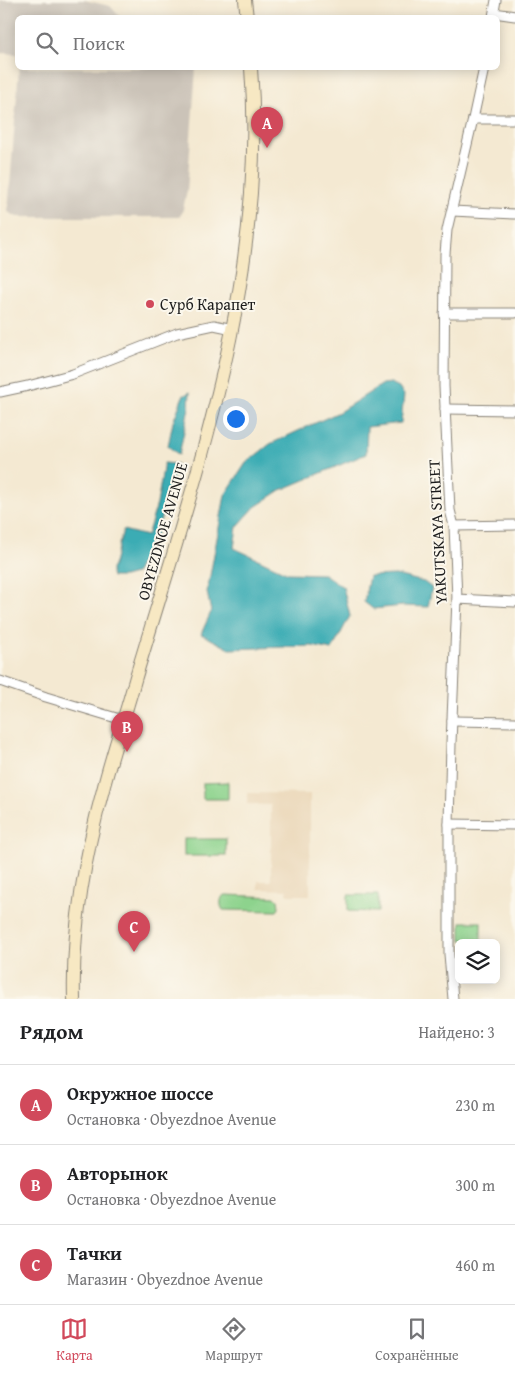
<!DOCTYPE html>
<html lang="ru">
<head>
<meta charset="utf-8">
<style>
  body { margin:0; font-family:"Gentium Book Plus",serif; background:#f6f6f6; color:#202124 }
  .controls { position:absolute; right:15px; bottom:15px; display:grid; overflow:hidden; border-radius:8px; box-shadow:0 2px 12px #0003 }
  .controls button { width:45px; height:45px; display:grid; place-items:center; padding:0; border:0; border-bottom:1px solid #e0e0e0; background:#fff; color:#202124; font:25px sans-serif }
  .you { position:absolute; left:235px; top:418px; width:18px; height:18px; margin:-12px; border:4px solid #fff; border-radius:50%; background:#1a73e8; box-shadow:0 0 0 8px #1a73e833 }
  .badge { display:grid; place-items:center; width:32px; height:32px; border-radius:50%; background:#d1495b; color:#fff; font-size:16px; font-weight:700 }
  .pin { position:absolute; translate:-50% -41px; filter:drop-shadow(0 1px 2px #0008) }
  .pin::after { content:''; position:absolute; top:26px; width:18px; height:15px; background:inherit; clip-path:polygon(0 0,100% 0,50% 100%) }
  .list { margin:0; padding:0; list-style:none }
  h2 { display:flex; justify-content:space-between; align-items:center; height:65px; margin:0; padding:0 20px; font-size:21px }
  h2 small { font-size:16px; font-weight:400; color:#757577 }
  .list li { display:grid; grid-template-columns:32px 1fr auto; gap:15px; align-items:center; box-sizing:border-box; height:80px; padding:0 20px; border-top:1px solid #e0e0e0 }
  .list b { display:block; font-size:19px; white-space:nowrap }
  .list p { margin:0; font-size:16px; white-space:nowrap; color:#757577 }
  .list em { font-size:16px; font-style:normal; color:#757577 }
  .icon { flex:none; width:28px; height:28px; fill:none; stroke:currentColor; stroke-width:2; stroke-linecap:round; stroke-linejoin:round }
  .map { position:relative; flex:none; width:515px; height:999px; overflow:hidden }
  .search { position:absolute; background:#fff; box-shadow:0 2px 12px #0003; left:15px; right:15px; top:15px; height:55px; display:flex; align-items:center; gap:12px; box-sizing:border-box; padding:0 18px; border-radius:8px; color:#757577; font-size:19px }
  .sheet { height:305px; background:#fff }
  nav { display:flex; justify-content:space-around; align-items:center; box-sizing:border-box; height:70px; border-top:1px solid #e0e0e0; background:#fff; font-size:14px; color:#757577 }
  nav a { display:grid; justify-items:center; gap:2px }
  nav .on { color:#d1495b }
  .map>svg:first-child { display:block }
  .built { fill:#ebd8ba }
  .industrial { fill:#cbc3b8 }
  .green { fill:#8dd38d; stroke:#547854 }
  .water { fill:#3bacb4; stroke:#2c6468 }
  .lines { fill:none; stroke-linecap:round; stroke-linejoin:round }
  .minor-casing { stroke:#888277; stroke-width:11 }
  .secondary-casing { stroke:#888277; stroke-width:14 }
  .minor { stroke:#fff; stroke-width:9 }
  .secondary { stroke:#f7e8c3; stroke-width:12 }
  .poi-dot { fill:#d1495b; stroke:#fbf7ec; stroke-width:2 }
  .labels { text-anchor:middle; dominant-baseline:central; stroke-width:4; stroke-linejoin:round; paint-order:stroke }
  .poi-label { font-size:16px; fill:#1c1c1c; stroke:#fbf7ec; text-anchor:start }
  .street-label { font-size:16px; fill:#1c1c1c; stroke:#fbf7ec }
</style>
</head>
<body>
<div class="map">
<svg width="515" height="999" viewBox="0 0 515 999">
  <rect width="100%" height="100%" fill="#fbf7ec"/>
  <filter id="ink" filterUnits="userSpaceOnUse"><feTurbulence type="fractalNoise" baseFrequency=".02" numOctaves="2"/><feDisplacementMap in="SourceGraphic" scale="10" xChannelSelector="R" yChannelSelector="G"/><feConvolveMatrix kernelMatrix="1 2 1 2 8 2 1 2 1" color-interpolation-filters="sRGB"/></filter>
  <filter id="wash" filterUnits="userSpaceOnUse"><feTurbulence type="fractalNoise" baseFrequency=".0096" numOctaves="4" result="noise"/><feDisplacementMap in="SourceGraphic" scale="20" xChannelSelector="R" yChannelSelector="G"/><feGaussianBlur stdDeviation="1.12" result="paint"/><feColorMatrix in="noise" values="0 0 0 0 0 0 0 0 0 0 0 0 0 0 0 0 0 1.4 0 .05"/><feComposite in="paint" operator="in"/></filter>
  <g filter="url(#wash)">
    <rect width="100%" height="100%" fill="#f4e9d2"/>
    <polygon class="built" points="247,793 310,794 310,895 287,895 287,890 258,889 258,881 271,881 271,805 247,804"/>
    <g class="industrial">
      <polygon points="0,0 84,0 110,6 120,17 18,18 17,54 0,53"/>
      <polygon points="19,68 196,68 187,191 182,213 179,217 17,217 8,212"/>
    </g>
    <g class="green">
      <polygon points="228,782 228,799 203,799 203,783"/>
      <rect x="184" y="839" width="42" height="17"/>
      <path d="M226,895L275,897L278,900L279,907L277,911L223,910C220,906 220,900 223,896Z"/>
      <polygon points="348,895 378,895 378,912 348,911"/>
      <rect x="461" y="922" width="20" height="18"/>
    </g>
    <g class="water">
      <polygon points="391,383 399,387 404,395 401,423 367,427 366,454 281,490 255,507 237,527 234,548 288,573 324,574 343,587 350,616 332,650 312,646 230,649 201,634 211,612 207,592 225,495 246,463 270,444 339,412 383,384"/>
      <polygon points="190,392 189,408 179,455 168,446 173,422 183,396"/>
      <polygon points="164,463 177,464 156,535 135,574 124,577 112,577 111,574 111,569 113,566 123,530 147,536 157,504"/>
      <polygon points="396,575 424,582 432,588 428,607 403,606 373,609 364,602 369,576"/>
    </g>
  </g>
  <g filter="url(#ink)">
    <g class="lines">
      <defs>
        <g id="minor">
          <polyline points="494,13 515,16"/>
          <polyline points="493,17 496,0"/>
          <polyline points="473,119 515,119"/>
          <polyline points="452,211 515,214"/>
          <polyline points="444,313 515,313"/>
          <polyline points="0,392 28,386 73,374 177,333 214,325 233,329"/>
          <polyline points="445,409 515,410"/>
          <polyline points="454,526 515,525"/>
          <polyline points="457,599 515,602"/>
          <polyline points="0,681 46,697 123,720"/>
          <polyline points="452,721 515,722"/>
          <polyline points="449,824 515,825"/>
          <polyline points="453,999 449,954 449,824 451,743 457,599 454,526 450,510 444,386 445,254 447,230 473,119 484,68"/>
        </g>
        <g id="secondary">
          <polyline points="245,0 247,18"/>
          <path d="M74,999C72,928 85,855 104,786C113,751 125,716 135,680C194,481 268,278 251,68"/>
        </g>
      </defs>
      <use href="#minor" class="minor-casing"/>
      <use href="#secondary" class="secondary-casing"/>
      <use href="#minor" class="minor"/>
      <use href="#secondary" class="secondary"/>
    </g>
  </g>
  <circle class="poi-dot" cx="150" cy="304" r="5"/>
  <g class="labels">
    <g class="poi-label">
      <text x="160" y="304">Сурб Карапет</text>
    </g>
    <g class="street-label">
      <text transform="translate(162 531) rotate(-74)">OBYEZDNOE AVENUE</text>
      <text transform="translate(437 532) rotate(-93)">YAKUTSKAYA STREET</text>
    </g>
  </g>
</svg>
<div class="controls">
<button><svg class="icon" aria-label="layers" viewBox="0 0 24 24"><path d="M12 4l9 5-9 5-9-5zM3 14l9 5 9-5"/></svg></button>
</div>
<div class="you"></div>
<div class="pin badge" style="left:267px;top:148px">A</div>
<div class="pin badge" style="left:127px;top:752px">B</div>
<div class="pin badge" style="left:134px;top:952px">C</div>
<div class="search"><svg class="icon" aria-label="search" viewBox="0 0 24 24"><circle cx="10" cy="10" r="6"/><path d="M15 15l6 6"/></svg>Поиск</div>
</div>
<section class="sheet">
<h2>Рядом<small>Найдено: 3</small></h2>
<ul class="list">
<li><span class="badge">A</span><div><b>Окружное шоссе</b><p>Остановка · Obyezdnoe Avenue</p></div><em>230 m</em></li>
<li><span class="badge">B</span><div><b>Авторынок</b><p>Остановка · Obyezdnoe Avenue</p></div><em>300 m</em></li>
<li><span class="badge">C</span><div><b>Тачки</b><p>Магазин · Obyezdnoe Avenue</p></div><em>460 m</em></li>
</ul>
</section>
<nav>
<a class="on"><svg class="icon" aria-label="map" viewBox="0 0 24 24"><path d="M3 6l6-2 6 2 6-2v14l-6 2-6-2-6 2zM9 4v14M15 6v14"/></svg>Карта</a>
<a><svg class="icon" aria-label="directions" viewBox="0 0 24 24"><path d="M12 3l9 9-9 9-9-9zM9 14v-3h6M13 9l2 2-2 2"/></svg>Маршрут</a>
<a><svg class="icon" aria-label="saved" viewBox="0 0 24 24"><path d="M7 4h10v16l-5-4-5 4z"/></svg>Сохранённые</a>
</nav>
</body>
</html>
